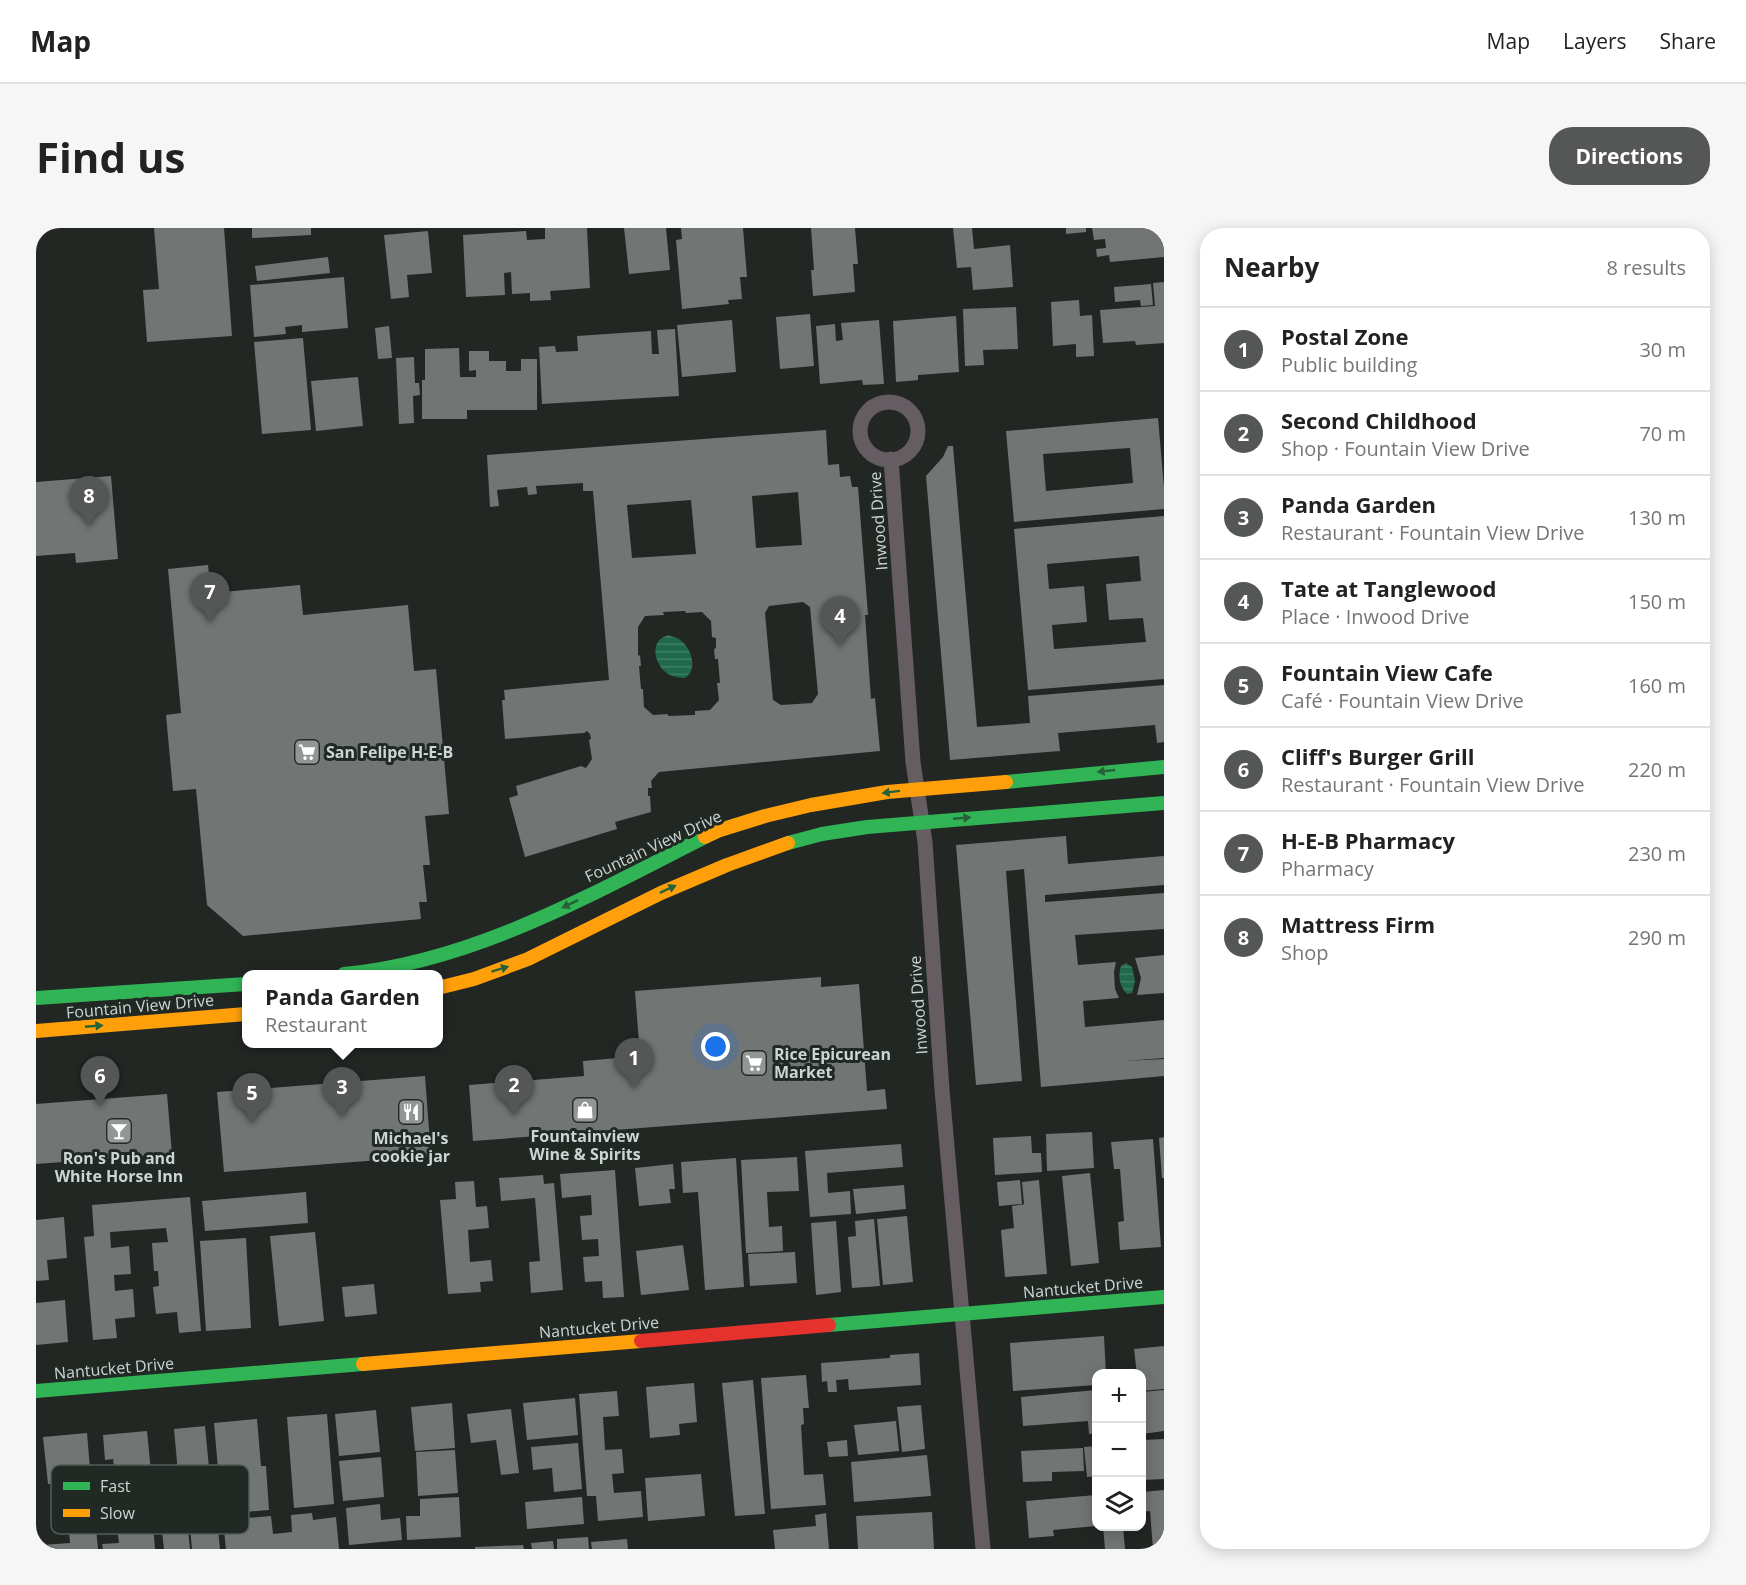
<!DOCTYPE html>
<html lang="en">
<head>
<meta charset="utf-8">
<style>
  body { margin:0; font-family:"Open Sans",sans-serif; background:#f6f6f6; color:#222 }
  .controls { position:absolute; right:18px; bottom:18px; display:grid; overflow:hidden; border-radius:12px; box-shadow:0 3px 15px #0003 }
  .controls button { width:54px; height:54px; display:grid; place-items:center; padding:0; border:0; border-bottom:2px solid #e0e0e0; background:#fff; color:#222; font:30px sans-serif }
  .you { position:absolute; left:680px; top:819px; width:21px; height:21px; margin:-15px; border:4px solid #fff; border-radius:50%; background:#1a73e8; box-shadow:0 0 0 9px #1a73e833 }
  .badge { display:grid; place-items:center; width:39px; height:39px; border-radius:50%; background:#545755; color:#fff; font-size:20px; font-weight:700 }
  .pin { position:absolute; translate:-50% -50px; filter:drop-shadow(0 2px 3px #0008) }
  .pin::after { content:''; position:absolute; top:32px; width:21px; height:18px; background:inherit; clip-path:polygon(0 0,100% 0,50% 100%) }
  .popup { position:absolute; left:206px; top:742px; width:201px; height:78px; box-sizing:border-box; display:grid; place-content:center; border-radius:12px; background:#fff; filter:drop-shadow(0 2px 4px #0005); font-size:20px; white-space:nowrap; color:#767676 }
  .popup b { font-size:22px; color:#222 }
  .popup::after { content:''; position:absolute; left:50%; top:100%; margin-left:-12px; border:12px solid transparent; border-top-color:#fff }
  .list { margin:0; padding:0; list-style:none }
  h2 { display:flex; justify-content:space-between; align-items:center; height:78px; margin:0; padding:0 24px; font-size:26px }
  h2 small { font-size:20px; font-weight:400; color:#767676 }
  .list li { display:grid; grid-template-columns:39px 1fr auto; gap:18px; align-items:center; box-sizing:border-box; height:84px; padding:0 24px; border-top:2px solid #e0e0e0 }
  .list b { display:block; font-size:22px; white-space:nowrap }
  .list p { margin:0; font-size:20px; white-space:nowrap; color:#767676 }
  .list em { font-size:20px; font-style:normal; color:#767676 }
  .icon { flex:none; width:33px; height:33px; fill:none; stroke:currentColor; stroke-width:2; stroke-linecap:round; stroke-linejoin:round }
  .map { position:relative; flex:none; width:1128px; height:1321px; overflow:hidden; border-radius:24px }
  header { display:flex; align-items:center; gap:36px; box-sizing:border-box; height:84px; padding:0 30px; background:#fff; border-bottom:2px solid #e0e0e0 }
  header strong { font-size:28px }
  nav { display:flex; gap:33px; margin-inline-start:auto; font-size:21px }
  .intro { display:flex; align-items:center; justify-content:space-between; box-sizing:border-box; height:144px; padding:0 36px }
  h1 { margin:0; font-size:42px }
  .button { padding:15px 27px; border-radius:24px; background:#545755; color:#fff; font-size:21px; font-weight:700 }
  main { display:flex; gap:36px; padding:0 36px }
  aside { flex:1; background:#fff; border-radius:24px; box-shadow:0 3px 15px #0003 }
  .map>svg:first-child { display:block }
  .water { fill:url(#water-rules) }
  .building { fill:#717573; fill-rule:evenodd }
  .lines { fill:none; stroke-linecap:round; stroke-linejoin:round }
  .street { stroke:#665d62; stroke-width:15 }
  .fast { stroke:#30b455; stroke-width:14 }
  .slow { stroke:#ff9f0a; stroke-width:14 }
  .jam { stroke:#e5322d; stroke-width:14 }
  .oneway { fill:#266138 }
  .labels { text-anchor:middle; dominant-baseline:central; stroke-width:6; stroke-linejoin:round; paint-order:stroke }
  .street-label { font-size:16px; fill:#ced4d1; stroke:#202924 }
  .poi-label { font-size:16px; font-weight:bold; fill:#ced4d1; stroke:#202924 }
  .key { fill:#202924; stroke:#545c58; stroke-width:1.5 }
  .key-label { font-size:16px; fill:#ced4d1 }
</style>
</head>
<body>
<header>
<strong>Map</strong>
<nav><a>Map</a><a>Layers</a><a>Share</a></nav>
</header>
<div class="intro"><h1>Find us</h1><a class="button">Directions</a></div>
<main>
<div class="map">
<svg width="1128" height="1321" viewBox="0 0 1128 1321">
  <defs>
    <pattern id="water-rules" width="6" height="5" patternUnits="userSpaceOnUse" patternTransform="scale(1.5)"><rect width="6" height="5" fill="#21694c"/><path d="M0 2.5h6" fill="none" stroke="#407e65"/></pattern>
  </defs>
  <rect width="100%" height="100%" fill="#222724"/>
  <g class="water">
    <path d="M633,407C634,408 641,410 643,411C655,419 663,441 649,450C642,450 633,448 627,442C617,430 615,411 633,407Z"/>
    <path d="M1090,735L1096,739L1099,753L1096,765L1091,766C1083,758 1082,748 1085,738Z"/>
  </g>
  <g class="building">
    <polygon points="118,0 188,0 196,108 111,114 107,62 123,61"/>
    <polygon points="216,0 275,0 275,7 216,10"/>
    <polygon points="509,0 551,0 554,60 514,63 515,72 494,73 494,65 476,66 475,44 468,45 469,67 430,69 427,7 490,3 491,12 509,11"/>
    <polygon points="588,0 630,0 634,42 593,46"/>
    <polygon points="645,0 707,0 711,49 704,49 706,71 692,72 693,76 646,81 640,12 646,11"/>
    <polygon points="775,0 819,0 822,36 817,36 819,64 777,68 775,42 778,42"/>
    <polygon points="917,0 936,0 938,21 974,17 977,59 937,62 935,39 921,40"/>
    <polygon points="1030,0 1050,0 1050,4 1030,6"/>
    <polygon points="1056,0 1128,0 1128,29 1074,34 1073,27 1061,29 1060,21 1070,20 1069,11 1058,12"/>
    <polygon points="392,3 396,45 371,47 373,69 355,71 348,7"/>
    <polygon points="292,29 294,45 221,53 219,38"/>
    <polygon points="308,49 312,100 266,104 266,97 249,99 250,106 218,109 214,57"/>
    <polygon points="1128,54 1128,115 1100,117 1099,113 1067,115 1064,82 1119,78 1117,55"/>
    <polygon points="1115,56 1117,77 1105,78 1104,72 1079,74 1078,59"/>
    <polygon points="1043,72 1044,88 1056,87 1058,128 1040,129 1040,116 1017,118 1015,74"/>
    <polygon points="980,79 982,121 947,122 948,137 929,138 927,81"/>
    <polygon points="774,86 778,138 744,141 740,89"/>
    <polygon points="920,88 923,144 882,147 882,152 860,154 857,93"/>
    <polygon points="696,92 700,144 646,149 641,97"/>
    <polygon points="843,92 848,156 827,157 826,152 784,156 780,98 799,96 800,113 807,112 805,95"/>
    <polygon points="353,98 356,130 342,131 339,100"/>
    <polygon points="639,101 643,168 506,176 503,119 519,118 520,124 542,123 541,108 615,103 616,126 623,126 621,102"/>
    <polygon points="267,110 275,202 226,206 218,114"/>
    <polygon points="423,120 424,149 440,149 440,142 433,143 433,123 453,123 453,133 470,133 470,143 485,143 485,131 501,131 501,182 431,182 431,191 386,191 386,152 389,152 389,121"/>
    <polygon points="378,129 379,155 383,155 384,167 377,168 378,195 363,196 360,130"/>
    <polygon points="322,149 327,198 280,203 275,153"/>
    <path d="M1122,190L1128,260V281L978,294L970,203ZM1094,220L1097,255L1010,263L1007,226Z"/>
    <path d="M790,202L792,237L803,236L804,249L814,248L816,259H822L832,387H829L835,471L839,470L844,523L623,544L615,553L616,560H612V568H614L615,584L579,594L581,601L489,629L473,570L482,567L480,558L545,538L550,540L556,531L553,512L555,511L554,506L551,503L548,505L469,511L466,472H469L468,462L573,452L557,263H547V255L500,258L501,266L492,267L491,259L461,262L463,278L454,279L451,227ZM762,264L766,317L720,320L716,268ZM655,272L660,326L596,330L591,277ZM767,374L774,379L782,466L776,475L745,477L737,472L729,385L733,378ZM649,383L650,385L666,384L675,393L676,409L680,410V420L678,421L679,431H682L684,455H681L683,472L674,482L659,483V487L632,488V486L617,487L608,479L607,461H605L603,438H605L604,427L602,428V399L609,388L628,387L627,384Z"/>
    <polygon points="912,218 917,218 941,499 994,495 992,468 1128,457 1128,514 1121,515 1119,497 1022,505 1024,523 914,532 890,248 907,229"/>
    <polygon points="75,248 82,331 40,335 39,325 0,328 0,254"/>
    <path d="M1128,288V451L992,462L978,301ZM1103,328L1105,353L1070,356L1073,392L1107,390L1110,414L1018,421L1016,397L1051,394L1048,358L1013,361L1011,336Z"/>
    <polygon points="172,337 175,365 264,357 267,387 372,377 378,443 400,441 413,586 389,588 394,637 387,637 391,674 383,674 385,691 207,708 171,677 160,561 137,563 130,487 145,485 132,341"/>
    <polygon points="1030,608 1032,636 1128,628 1128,657 1009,667 1009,674 1128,665 1128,701 1039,707 1042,737 1080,734 1078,744 1079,761 1083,770 1047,773 1049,799 1128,792 1128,830 1087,833 1128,831 1128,848 1005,859 988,641 970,643 986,853 940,857 920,617"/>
    <polygon points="1128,727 1128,765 1101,767 1105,750 1099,730"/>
    <polygon points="785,749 785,759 823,756 831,863 849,861 851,881 437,913 433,857 548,848 547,833 604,828 599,763"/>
    <polygon points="389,848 395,928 188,944 181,864"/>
    <polygon points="131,866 136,926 0,936 0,876"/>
    <polygon points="1056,904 1058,940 1011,943 1010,906"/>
    <polygon points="995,908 996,925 1005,925 1006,944 959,947 957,910"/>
    <polygon points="1128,909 1128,950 1126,950 1123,910"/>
    <polygon points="1117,911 1125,1019 1084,1022 1082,994 1088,993 1084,941 1078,941 1075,914"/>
    <polygon points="865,916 867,939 791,945 792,965 814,963 815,986 774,989 769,923"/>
    <polygon points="761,929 763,963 731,964 733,999 746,998 747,1023 710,1025 705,932"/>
    <polygon points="700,930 708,1059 669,1062 662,964 647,965 645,934"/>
    <polygon points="637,936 639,961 633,961 635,975 603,978 599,940"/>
    <polygon points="579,942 588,1069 567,1070 566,1053 549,1054 547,1029 563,1028 562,1011 546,1012 544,988 556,987 555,967 526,970 524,946"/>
    <polygon points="1054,945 1063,1035 1035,1038 1026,948"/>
    <polygon points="507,947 508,956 518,955 527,1062 495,1065 493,1034 504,1033 499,970 465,973 463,950"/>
    <polygon points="984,952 986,976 963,978 961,954"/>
    <polygon points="1003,952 1011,1046 969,1049 965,1002 978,1000 976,978 990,976 988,976 986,954"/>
    <polygon points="438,953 440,979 451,978 453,1000 432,1002 434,1034 455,1032 457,1053 444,1054 445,1064 412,1066 404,972 420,971 419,954"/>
    <polygon points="868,957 870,981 820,986 817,961"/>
    <polygon points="270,964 272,995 169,1003 166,973"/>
    <polygon points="154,969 165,1103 143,1105 141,1084 120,1086 117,1059 123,1058 122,1043 118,1043 116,1015 132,1014 130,1000 74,1004 75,1020 93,1018 95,1046 78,1047 79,1063 97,1061 99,1089 79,1091 81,1110 57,1112 48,1009 58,1008 56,977"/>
    <polygon points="871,988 877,1054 847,1057 841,991"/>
    <polygon points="28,989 31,1030 11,1032 13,1052 0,1053 0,992"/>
    <polygon points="838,991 844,1058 816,1060 812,1009 820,1008 819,993"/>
    <polygon points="800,993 805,1064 780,1067 775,995"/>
    <polygon points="279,1004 288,1093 243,1098 234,1008"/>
    <polygon points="210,1010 215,1100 170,1103 164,1013"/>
    <polygon points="647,1017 653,1062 605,1067 600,1023"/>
    <polygon points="759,1024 761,1055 714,1058 712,1026"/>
    <polygon points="338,1056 341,1086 309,1089 306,1059"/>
    <polygon points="29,1072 32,1114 0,1117 0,1075"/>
    <polygon points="1068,1108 1070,1146 1060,1146 1060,1157 977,1163 974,1115"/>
    <polygon points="1128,1118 1128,1161 1106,1163 1106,1146 1101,1146 1098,1121"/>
    <polygon points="883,1125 885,1157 813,1162 812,1151 800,1152 801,1164 792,1164 791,1153 786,1154 785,1135 854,1130 854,1127"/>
    <polygon points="770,1147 773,1180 767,1180 768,1196 765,1197 768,1247 787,1246 790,1277 735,1281 725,1150"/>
    <polygon points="717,1152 729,1286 699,1288 686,1155"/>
    <polygon points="658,1155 661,1194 643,1196 644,1207 614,1210 610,1159"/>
    <polygon points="1060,1162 1060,1205 1053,1206 1052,1193 987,1198 985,1169"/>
    <polygon points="1128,1162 1128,1203 1106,1206 1106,1164"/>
    <polygon points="581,1163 583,1188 567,1189 569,1222 586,1221 588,1245 576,1246 578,1265 605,1263 607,1289 562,1293 560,1268 551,1268 543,1166"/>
    <polygon points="539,1170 542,1207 491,1212 487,1175"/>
    <polygon points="416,1175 419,1220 379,1223 375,1179"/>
    <polygon points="885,1177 889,1221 866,1224 861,1179"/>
    <polygon points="475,1181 483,1245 465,1247 460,1212 435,1215 431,1186"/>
    <polygon points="340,1182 344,1224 303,1228 299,1186"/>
    <polygon points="291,1186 298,1276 258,1280 251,1189"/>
    <polygon points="221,1191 225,1238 230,1238 233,1282 186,1286 178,1195"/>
    <polygon points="860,1193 863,1223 822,1227 818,1197"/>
    <polygon points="169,1198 176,1271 157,1273 156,1255 143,1256 138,1201"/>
    <polygon points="111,1203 115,1244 79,1247 77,1231 69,1232 67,1207"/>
    <polygon points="51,1205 55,1253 12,1256 7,1209"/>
    <polygon points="1128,1211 1128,1251 1106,1252 1106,1212"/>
    <polygon points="811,1212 812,1228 793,1229 791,1214"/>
    <polygon points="542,1215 546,1261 518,1264 516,1240 497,1242 495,1219"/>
    <polygon points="1060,1218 1060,1248 1051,1249 1048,1219"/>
    <polygon points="1047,1220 1048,1243 1016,1244 1016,1253 987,1254 985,1223"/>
    <polygon points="419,1222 422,1265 382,1268 380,1224"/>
    <polygon points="891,1227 895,1268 818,1274 815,1234"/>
    <polygon points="345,1229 348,1269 307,1273 303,1233"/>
    <polygon points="665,1246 669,1288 612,1293 609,1250"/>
    <polygon points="115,1248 119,1290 93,1292 92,1278 76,1279 73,1252"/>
    <polygon points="1128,1262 1128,1321 1117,1321 1114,1283 1106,1284 1106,1264"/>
    <polygon points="1060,1267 1060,1298 1017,1302 1018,1308 993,1310 990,1273"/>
    <polygon points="423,1269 425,1309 371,1312 370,1288 384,1288 384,1271"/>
    <polygon points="546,1269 548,1296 491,1301 489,1274"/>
    <polygon points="179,1272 184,1321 156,1321 154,1300 160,1299 158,1274"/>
    <polygon points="149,1274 154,1321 128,1321 123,1277"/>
    <polygon points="344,1276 345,1292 364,1290 366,1312 313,1317 310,1280"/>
    <polygon points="896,1284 898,1321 822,1321 820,1288"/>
    <polygon points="276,1285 277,1292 300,1289 303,1321 190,1321 188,1302 212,1300 211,1290 235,1288 237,1306 256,1304 255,1287"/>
    <polygon points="790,1285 793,1321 739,1321 737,1302 780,1298 779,1287"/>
    <polygon points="59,1289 62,1321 6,1321 6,1317 34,1315 32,1291"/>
    <polygon points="117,1297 119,1321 67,1321 66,1316 83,1315 81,1300"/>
    <polygon points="1067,1298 1087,1298 1089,1321 1069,1321"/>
    <polygon points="552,1309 553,1321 521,1321 521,1311"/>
    <polygon points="591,1311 592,1321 556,1321 555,1314"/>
    <polygon points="517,1313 518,1321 496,1321 495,1315"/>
    <polygon points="487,1317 488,1321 439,1321 439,1319"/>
  </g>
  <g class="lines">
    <g class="street">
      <circle cx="853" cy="203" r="29"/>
      <polyline points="855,231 877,534 889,614 906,862 947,1321"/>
    </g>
    <g class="fast">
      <polyline points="970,554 1128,539"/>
      <polyline points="752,615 786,606 831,599 1128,575"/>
      <path d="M308,746C437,734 556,666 669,609"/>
      <polyline points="0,770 210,756"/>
      <polyline points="793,1097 1128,1069"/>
      <polyline points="0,1163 327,1136"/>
    </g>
    <g class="slow">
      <polyline points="669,609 684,602 729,588 775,577 851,564 970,554"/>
      <polyline points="402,760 438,751 492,731 625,665 691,637 752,615"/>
      <polyline points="0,803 210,786"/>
      <polyline points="327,1136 605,1113"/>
    </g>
    <polyline class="jam" points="605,1113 793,1097"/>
  </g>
  <defs><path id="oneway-solid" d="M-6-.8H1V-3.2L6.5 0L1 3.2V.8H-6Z" transform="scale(1.5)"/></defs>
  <g class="oneway">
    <use href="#oneway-solid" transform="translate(1070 543) rotate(174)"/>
    <use href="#oneway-solid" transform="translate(855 564) rotate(173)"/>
    <use href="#oneway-solid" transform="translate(926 590) rotate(-5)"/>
    <use href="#oneway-solid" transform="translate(632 661) rotate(-25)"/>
    <use href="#oneway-solid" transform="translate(534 676) rotate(154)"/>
    <use href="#oneway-solid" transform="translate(464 741) rotate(-17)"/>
    <use href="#oneway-solid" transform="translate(58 798) rotate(-5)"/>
  </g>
  <defs>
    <symbol id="supermarket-square" viewBox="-11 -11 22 22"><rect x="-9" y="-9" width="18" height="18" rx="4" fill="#929794" stroke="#202924"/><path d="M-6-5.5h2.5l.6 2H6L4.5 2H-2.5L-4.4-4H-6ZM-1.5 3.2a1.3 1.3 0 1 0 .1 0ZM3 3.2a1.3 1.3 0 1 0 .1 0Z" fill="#fff"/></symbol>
    <symbol id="shop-square" viewBox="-11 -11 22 22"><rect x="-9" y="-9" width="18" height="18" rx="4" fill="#929794" stroke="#202924"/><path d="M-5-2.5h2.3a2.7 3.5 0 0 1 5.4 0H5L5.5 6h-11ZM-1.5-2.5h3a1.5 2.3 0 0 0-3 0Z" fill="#fff"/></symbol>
    <symbol id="restaurant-square" viewBox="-11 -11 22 22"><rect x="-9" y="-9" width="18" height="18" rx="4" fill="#929794" stroke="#202924"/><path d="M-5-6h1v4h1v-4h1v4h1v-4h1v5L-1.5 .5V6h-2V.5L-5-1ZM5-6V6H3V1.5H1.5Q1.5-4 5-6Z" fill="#fff"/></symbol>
    <symbol id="bar-square" viewBox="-11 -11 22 22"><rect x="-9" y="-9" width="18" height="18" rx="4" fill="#929794" stroke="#202924"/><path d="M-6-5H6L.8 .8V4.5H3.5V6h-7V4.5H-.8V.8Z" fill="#fff"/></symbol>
  </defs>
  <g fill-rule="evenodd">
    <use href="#supermarket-square" x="256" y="509" width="30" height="30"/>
    <use href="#supermarket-square" x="703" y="820" width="30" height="30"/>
    <use href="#shop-square" x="534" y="867" width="30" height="30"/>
    <use href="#restaurant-square" x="360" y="869" width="30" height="30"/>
    <use href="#bar-square" x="68" y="888" width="30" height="30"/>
  </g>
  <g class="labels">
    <g class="street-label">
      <text transform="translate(842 293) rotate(-94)">Inwood Drive</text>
      <text transform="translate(617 618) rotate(-25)">Fountain View Drive</text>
      <text transform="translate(882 777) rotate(-94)">Inwood Drive</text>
      <text transform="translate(104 778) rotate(-5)">Fountain View Drive</text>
      <text transform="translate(1047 1059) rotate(-5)">Nantucket Drive</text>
      <text transform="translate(563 1099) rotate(-5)">Nantucket Drive</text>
      <text transform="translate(78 1140) rotate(-5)">Nantucket Drive</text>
    </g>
    <g class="poi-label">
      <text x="290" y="524" text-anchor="start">San Felipe H-E-B</text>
      <text x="738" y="826" text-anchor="start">Rice Epicurean<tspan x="738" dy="18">Market</tspan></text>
      <text x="549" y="908">Fountainview<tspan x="549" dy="18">Wine &amp; Spirits</tspan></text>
      <text x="375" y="910">Michael's<tspan x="375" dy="18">cookie jar</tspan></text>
      <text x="83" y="930">Ron's Pub and<tspan x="83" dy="18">White Horse Inn</tspan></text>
    </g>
  </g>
  <rect x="15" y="1237" width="198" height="69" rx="9" class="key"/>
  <rect x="27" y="1254" width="27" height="8" fill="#30b455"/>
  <rect x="27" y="1281" width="27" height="8" fill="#ff9f0a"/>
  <g class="key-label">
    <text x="64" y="1264">Fast</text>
    <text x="64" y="1291">Slow</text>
  </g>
</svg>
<div class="controls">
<button>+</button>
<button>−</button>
<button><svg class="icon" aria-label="layers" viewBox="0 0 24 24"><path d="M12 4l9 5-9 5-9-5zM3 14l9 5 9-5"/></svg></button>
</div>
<div class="you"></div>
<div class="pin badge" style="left:598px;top:860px">1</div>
<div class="pin badge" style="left:478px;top:887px">2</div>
<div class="pin badge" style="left:306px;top:889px">3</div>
<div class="popup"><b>Panda Garden</b>Restaurant</div>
<div class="pin badge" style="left:804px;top:418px">4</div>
<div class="pin badge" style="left:216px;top:895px">5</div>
<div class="pin badge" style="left:64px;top:878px">6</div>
<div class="pin badge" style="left:174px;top:394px">7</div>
<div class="pin badge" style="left:53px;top:298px">8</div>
</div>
<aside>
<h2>Nearby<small>8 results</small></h2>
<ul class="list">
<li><span class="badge">1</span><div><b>Postal Zone</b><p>Public building</p></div><em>30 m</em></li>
<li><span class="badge">2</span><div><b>Second Childhood</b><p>Shop · Fountain View Drive</p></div><em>70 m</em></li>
<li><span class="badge">3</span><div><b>Panda Garden</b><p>Restaurant · Fountain View Drive</p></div><em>130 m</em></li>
<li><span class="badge">4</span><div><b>Tate at Tanglewood</b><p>Place · Inwood Drive</p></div><em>150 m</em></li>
<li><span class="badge">5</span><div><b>Fountain View Cafe</b><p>Café · Fountain View Drive</p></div><em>160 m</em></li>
<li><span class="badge">6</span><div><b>Cliff's Burger Grill</b><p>Restaurant · Fountain View Drive</p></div><em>220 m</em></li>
<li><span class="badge">7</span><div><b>H-E-B Pharmacy</b><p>Pharmacy</p></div><em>230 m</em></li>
<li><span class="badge">8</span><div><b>Mattress Firm</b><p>Shop</p></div><em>290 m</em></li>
</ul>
</aside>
</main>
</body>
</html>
